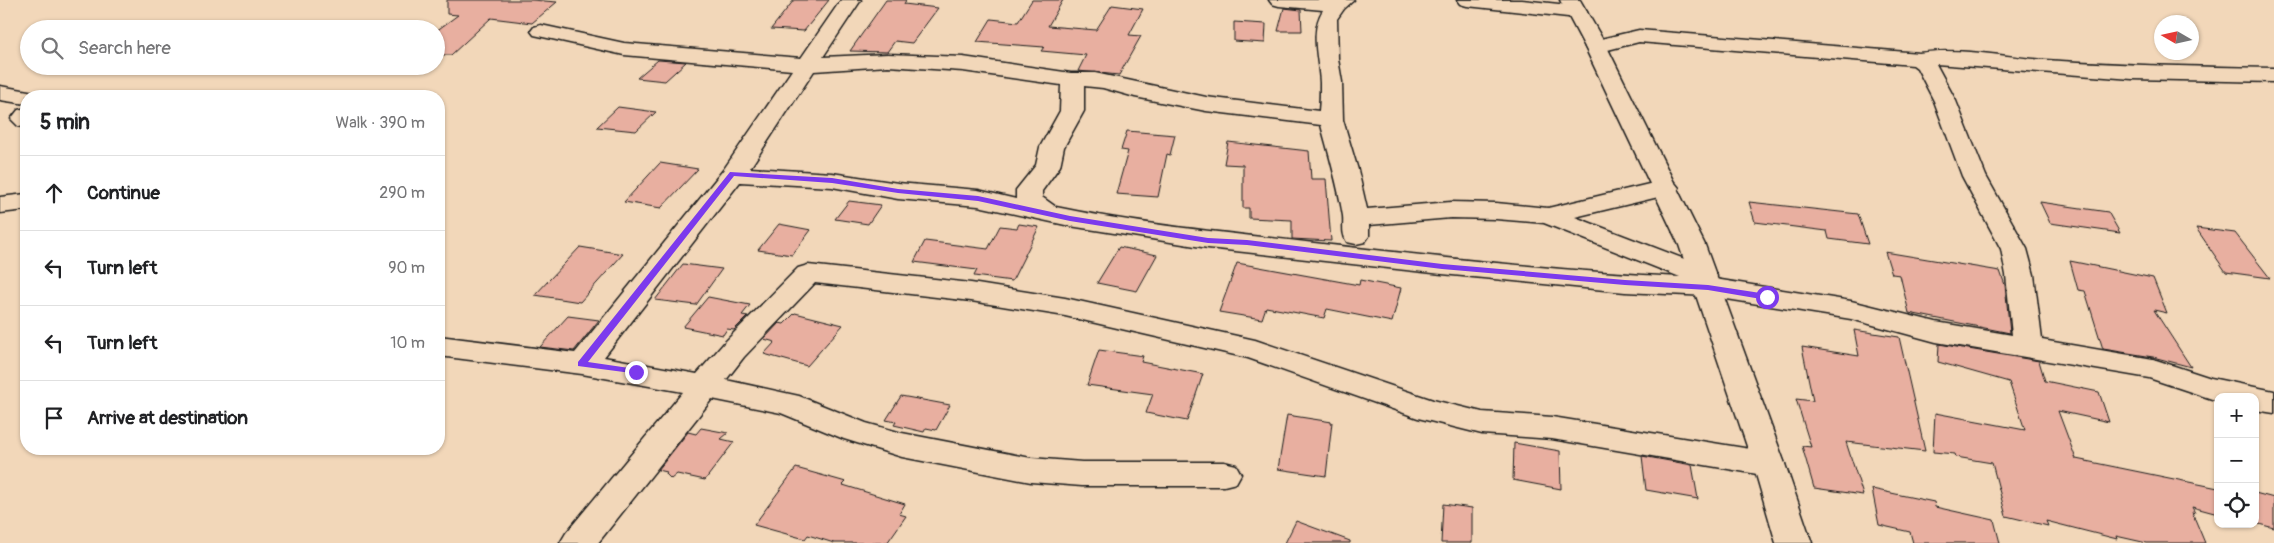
<!DOCTYPE html>
<html lang="en">
<head>
<meta charset="utf-8">
<style>
  body { margin:0; font-family:Pangolin,sans-serif; background:#f6f6f6; color:#202124 }
  .controls { position:absolute; right:15px; bottom:15px; display:grid; overflow:hidden; border-radius:10px; box-shadow:0 1px 4px #0004 }
  .controls button { width:45px; height:45px; display:grid; place-items:center; padding:0; border:0; border-bottom:1px solid #e0e0e0; background:#fff; color:#202124; font:25px sans-serif }
  .compass { position:absolute; left:2154px; top:15px; width:45px; height:45px; border-radius:50%; background:#fff; box-shadow:0 1px 4px #0004; rotate:279deg }
  .stop { position:absolute; width:15px; height:15px; margin:-11px; border:4px solid #7c3aed; border-radius:50%; background:#fff }
  .stop.end { background:#7c3aed; border-color:#fff; box-shadow:0 1px 5px #0008 }
  .list { margin:0; padding:0; list-style:none }
  h2 { display:flex; justify-content:space-between; align-items:center; height:65px; margin:0; padding:0 20px; font-size:21px }
  h2 small { font-size:16px; font-weight:400; color:#757577 }
  .list li { display:grid; grid-template-columns:32px 1fr auto; gap:15px; align-items:center; box-sizing:border-box; height:75px; padding:0 20px; border-top:1px solid #e0e0e0 }
  .list b { display:block; font-size:19px; white-space:nowrap }
  .list em { font-size:16px; font-style:normal; color:#757577 }
  .icon { flex:none; width:28px; height:28px; fill:none; stroke:currentColor; stroke-width:2; stroke-linecap:round; stroke-linejoin:round }
  .map { position:relative; flex:none; width:2274px; height:543px; overflow:hidden }
  .search { position:absolute; background:#fff; box-shadow:0 1px 4px #0004; left:20px; top:20px; width:425px; height:55px; display:flex; align-items:center; gap:12px; box-sizing:border-box; padding:0 18px; border-radius:28px; color:#757577; font-size:19px }
  .panel { position:absolute; background:#fff; box-shadow:0 1px 4px #0004; left:20px; top:90px; width:425px; height:365px; border-radius:20px }
  .map>svg:first-child { display:block }
  .building { fill:#e8afa0; stroke:#1c1c1c }
  .lines { fill:none; stroke-linecap:round; stroke-linejoin:round }
  .minor-casing { stroke:#1c1c1c; stroke-width:3 }
  .tertiary-casing { stroke:#1c1c1c; stroke-width:3 }
  .minor { fill:#f2d7b9; fill-rule:evenodd }
  .tertiary { fill:#f2d7b9; fill-rule:evenodd }
  .route { fill:#7c3aed }
</style>
</head>
<body>
<div class="map">
<svg width="2274" height="543" viewBox="0 0 2274 543">
  <rect width="100%" height="100%" fill="#f2d7b9"/>
  <filter id="ink" filterUnits="userSpaceOnUse"><feTurbulence type="fractalNoise" baseFrequency=".02" numOctaves="2"/><feDisplacementMap in="SourceGraphic" scale="10" xChannelSelector="R" yChannelSelector="G"/><feConvolveMatrix kernelMatrix="1 2 1 2 8 2 1 2 1" color-interpolation-filters="sRGB"/></filter>
  <g filter="url(#ink)">
    <g class="building">
      <polygon points="447,0 532,0 557,2 532,23 491,18 451,55 436,55 436,31 458,15 447,14"/>
      <polygon points="794,0 829,0 804,31 771,29"/>
      <polygon points="886,0 906,0 904,4 938,8 912,43 895,41 887,52 850,51"/>
      <polygon points="1032,0 1063,0 1048,26 1096,30 1112,5 1143,9 1129,35 1141,36 1119,75 1078,71 1086,55 1041,51 1044,47 977,42 991,19 1018,22"/>
      <polygon points="1284,8 1301,10 1302,31 1278,31"/>
      <polygon points="1234,22 1266,24 1265,43 1234,41"/>
      <polygon points="658,60 686,62 665,81 637,78"/>
      <polygon points="618,107 656,112 636,131 597,127"/>
      <polygon points="1127,131 1175,135 1170,155 1167,154 1158,197 1116,194 1128,151 1121,150"/>
      <polygon points="1228,142 1309,151 1311,179 1326,179 1331,241 1292,239 1292,220 1249,218 1249,208 1243,208 1243,165 1224,164"/>
      <polygon points="660,163 698,169 661,208 624,202"/>
      <polygon points="849,201 881,205 868,224 835,219"/>
      <polygon points="1749,202 1858,214 1868,244 1829,239 1827,231 1755,222"/>
      <polygon points="2040,202 2108,212 2120,233 2050,223"/>
      <polygon points="779,224 811,230 792,255 758,250"/>
      <polygon points="1019,224 1039,227 1012,281 974,276 977,270 914,262 925,241 988,249 1000,226 1017,228"/>
      <polygon points="2196,228 2235,233 2270,278 2226,272"/>
      <polygon points="580,247 623,254 580,302 535,295"/>
      <polygon points="1119,247 1157,255 1137,291 1097,283"/>
      <polygon points="1885,252 2000,271 2005,285 2010,333 1909,313 1900,275 1892,274"/>
      <polygon points="2070,261 2153,278 2167,313 2154,310 2191,367 2153,357 2103,349 2085,291 2078,290"/>
      <polygon points="1237,263 1359,285 1360,280 1401,288 1392,322 1327,309 1324,318 1266,307 1262,319 1219,312"/>
      <polygon points="683,264 722,269 696,305 655,300"/>
      <polygon points="708,297 750,305 742,315 748,316 734,330 727,329 723,335 683,327"/>
      <polygon points="795,313 843,325 807,366 764,354 775,342 764,339 779,323 784,324"/>
      <polygon points="568,316 599,320 574,351 540,347"/>
      <polygon points="1854,330 1899,337 1925,451 1846,442 1863,495 1814,488 1802,446 1811,447 1796,399 1813,401 1802,347 1859,356"/>
      <polygon points="1939,344 2039,361 2045,381 2099,392 2109,422 2058,411 2076,459 2218,488 2218,514 2192,507 2195,513 2192,512 2205,543 2147,543 2116,536 2117,539 2046,521 2048,526 2006,516 1992,463 1956,457 1955,454 1933,452 1935,413 2025,430 2009,382 1938,362"/>
      <polygon points="1099,350 1143,356 1141,362 1203,374 1187,421 1146,413 1153,394 1087,385"/>
      <polygon points="901,396 950,405 936,430 926,428 924,432 894,425 896,422 886,420"/>
      <polygon points="1287,415 1332,422 1326,476 1278,469"/>
      <polygon points="701,428 728,433 721,439 734,442 705,480 677,474 671,479 666,474 667,472 658,470 688,432 696,434"/>
      <polygon points="1514,443 1560,451 1561,489 1513,480"/>
      <polygon points="1642,456 1692,465 1698,499 1646,490"/>
      <polygon points="796,468 846,482 843,485 905,504 899,514 906,516 887,543 834,543 808,535 805,539 754,525"/>
      <polygon points="1872,489 1934,502 1935,507 1994,520 2000,543 1913,543 1910,532 1879,525"/>
      <polygon points="2255,493 2274,498 2274,528 2255,523"/>
      <polygon points="1443,504 1472,508 1472,543 1441,543"/>
      <polygon points="1296,521 1350,541 1350,543 1285,543"/>
    </g>
    <g class="lines">
      <defs>
        <g id="minor">
          <path d="M841,0H861L823,57L888,54L963,57L1071,73H1095L1206,97L1319,111C1320,101 1320,92 1320,83C1319,59 1309,32 1323,10L1279,6L1272,4L1269,0H1354L1344,9L1337,19L1338,59L1342,82L1343,120L1358,170L1367,209L1451,202L1496,203L1548,208L1666,180L1675,183L1679,188L1675,193L1575,217L1713,270L1717,276L1715,279L1851,301L1936,322L2012,335L2006,275L2001,249L1962,176L1934,101L1917,68L1913,65L1639,42L1596,53L1588,52L1585,47L1588,42L1639,30L1919,53C1960,47 2003,57 2045,60C2121,65 2197,67 2274,68V82L2132,79L1936,64L1956,101L1986,176L2027,249L2034,275L2042,340L2153,359L2211,378L2274,391V413L2255,410V397H2218V401L2149,378L1936,342L1851,319L1708,296L1625,292L1442,274L1208,248L1070,226L978,206L898,199L832,187L740,182L604,357L697,374L724,343L798,268L808,265L971,283L1065,298L1255,340L1433,400L1482,412L1552,417L1769,452L1781,455L1785,464L1781,473L1769,476L1552,439L1482,434L1418,418L1248,358L1065,316L971,301L815,283L744,357L726,380L799,396L866,423L902,433L1031,458L1082,462H1224L1236,465L1241,474L1236,483L1224,486H1082L1031,482L902,457L844,439L781,413L712,399L598,543H560L566,533L683,392L582,374L439,356V336L575,353L724,169L792,70L624,55L534,35L531,31L534,27L541,25L624,43L801,58ZM888,66L963,71L1061,85L1060,111L1040,147L1036,165L1016,190V199L978,190L898,183L832,173L750,168L814,71ZM1084,86L1103,88L1135,97L1206,111L1321,125C1329,155 1338,185 1343,216C1344,225 1341,233 1347,242L1356,244L1365,242L1369,236V225L1451,218L1496,219L1544,223L1680,277C1558,271 1436,257 1314,243C1228,233 1141,225 1056,207L1042,197V191L1060,166L1064,147L1084,111Z"/>
          <polygon points="1457,0 1522,0 1577,6 1584,8 1587,12 1584,16 1577,18 1467,6 1460,4"/>
          <polygon points="0,86 34,92 37,96 26,96 26,104 0,100"/>
          <polygon points="26,108 26,128 18,126 11,119 18,110"/>
          <polygon points="26,194 26,210 0,213 0,197"/>
        </g>
        <polygon id="tertiary" points="1560,0 1580,0 1607,47 1705,245 1785,464 1812,543 1776,543 1753,464 1679,245 1585,47"/>
      </defs>
      <use href="#minor" class="minor-casing"/>
      <use href="#tertiary" class="tertiary-casing"/>
      <use href="#minor" class="minor"/>
      <use href="#tertiary" class="tertiary"/>
    </g>
  </g>
  <polygon class="route" points="730,172 832,178 898,189 978,196 1070,216 1208,238 1247,240 1442,264 1625,280 1708,285 1767,294 1771,297 1767,300 1708,290 1625,285 1442,269 1247,245 1208,243 1070,221 978,201 898,193 832,183 734,176 588,362 636,369 639,370 639,374 578,366 578,362"/>
</svg>
<div class="controls">
<button>+</button>
<button>−</button>
<button><svg class="icon" aria-label="locate" viewBox="0 0 24 24"><circle cx="12" cy="12" r="6"/><path d="M12 2v4M12 18v4M2 12h4M18 12h4"/></svg></button>
</div>
<svg class="compass" viewBox="-18 -18 36 36"><path d="M0-13l5 13h-10z" fill="#e53935"/><path d="M0 13l5-13h-10z" fill="#757577"/></svg>
<div class="stop" style="left:1767px;top:297px"></div>
<div class="stop end" style="left:636px;top:372px"></div>
<div class="search"><svg class="icon" aria-label="search" viewBox="0 0 24 24"><circle cx="10" cy="10" r="6"/><path d="M15 15l6 6"/></svg>Search here</div>
<section class="panel">
<h2>5 min<small>Walk · 390 m</small></h2>
<ul class="list">
<li><svg class="icon" aria-label="ahead" viewBox="0 0 24 24"><path d="M12 20V5M6 11l6-6 6 6"/></svg><div><b>Continue</b></div><em>290 m</em></li>
<li><svg class="icon" aria-label="left" viewBox="0 0 24 24"><path d="M17 20v-9H6M10 6l-5 5 5 5"/></svg><div><b>Turn left</b></div><em>90 m</em></li>
<li><svg class="icon" aria-label="left" viewBox="0 0 24 24"><path d="M17 20v-9H6M10 6l-5 5 5 5"/></svg><div><b>Turn left</b></div><em>10 m</em></li>
<li><svg class="icon" aria-label="arrive" viewBox="0 0 24 24"><path d="M6 21V4h12l-3 4 3 4H6"/></svg><div><b>Arrive at destination</b></div></li>
</ul>
</section>
</div>
</body>
</html>
